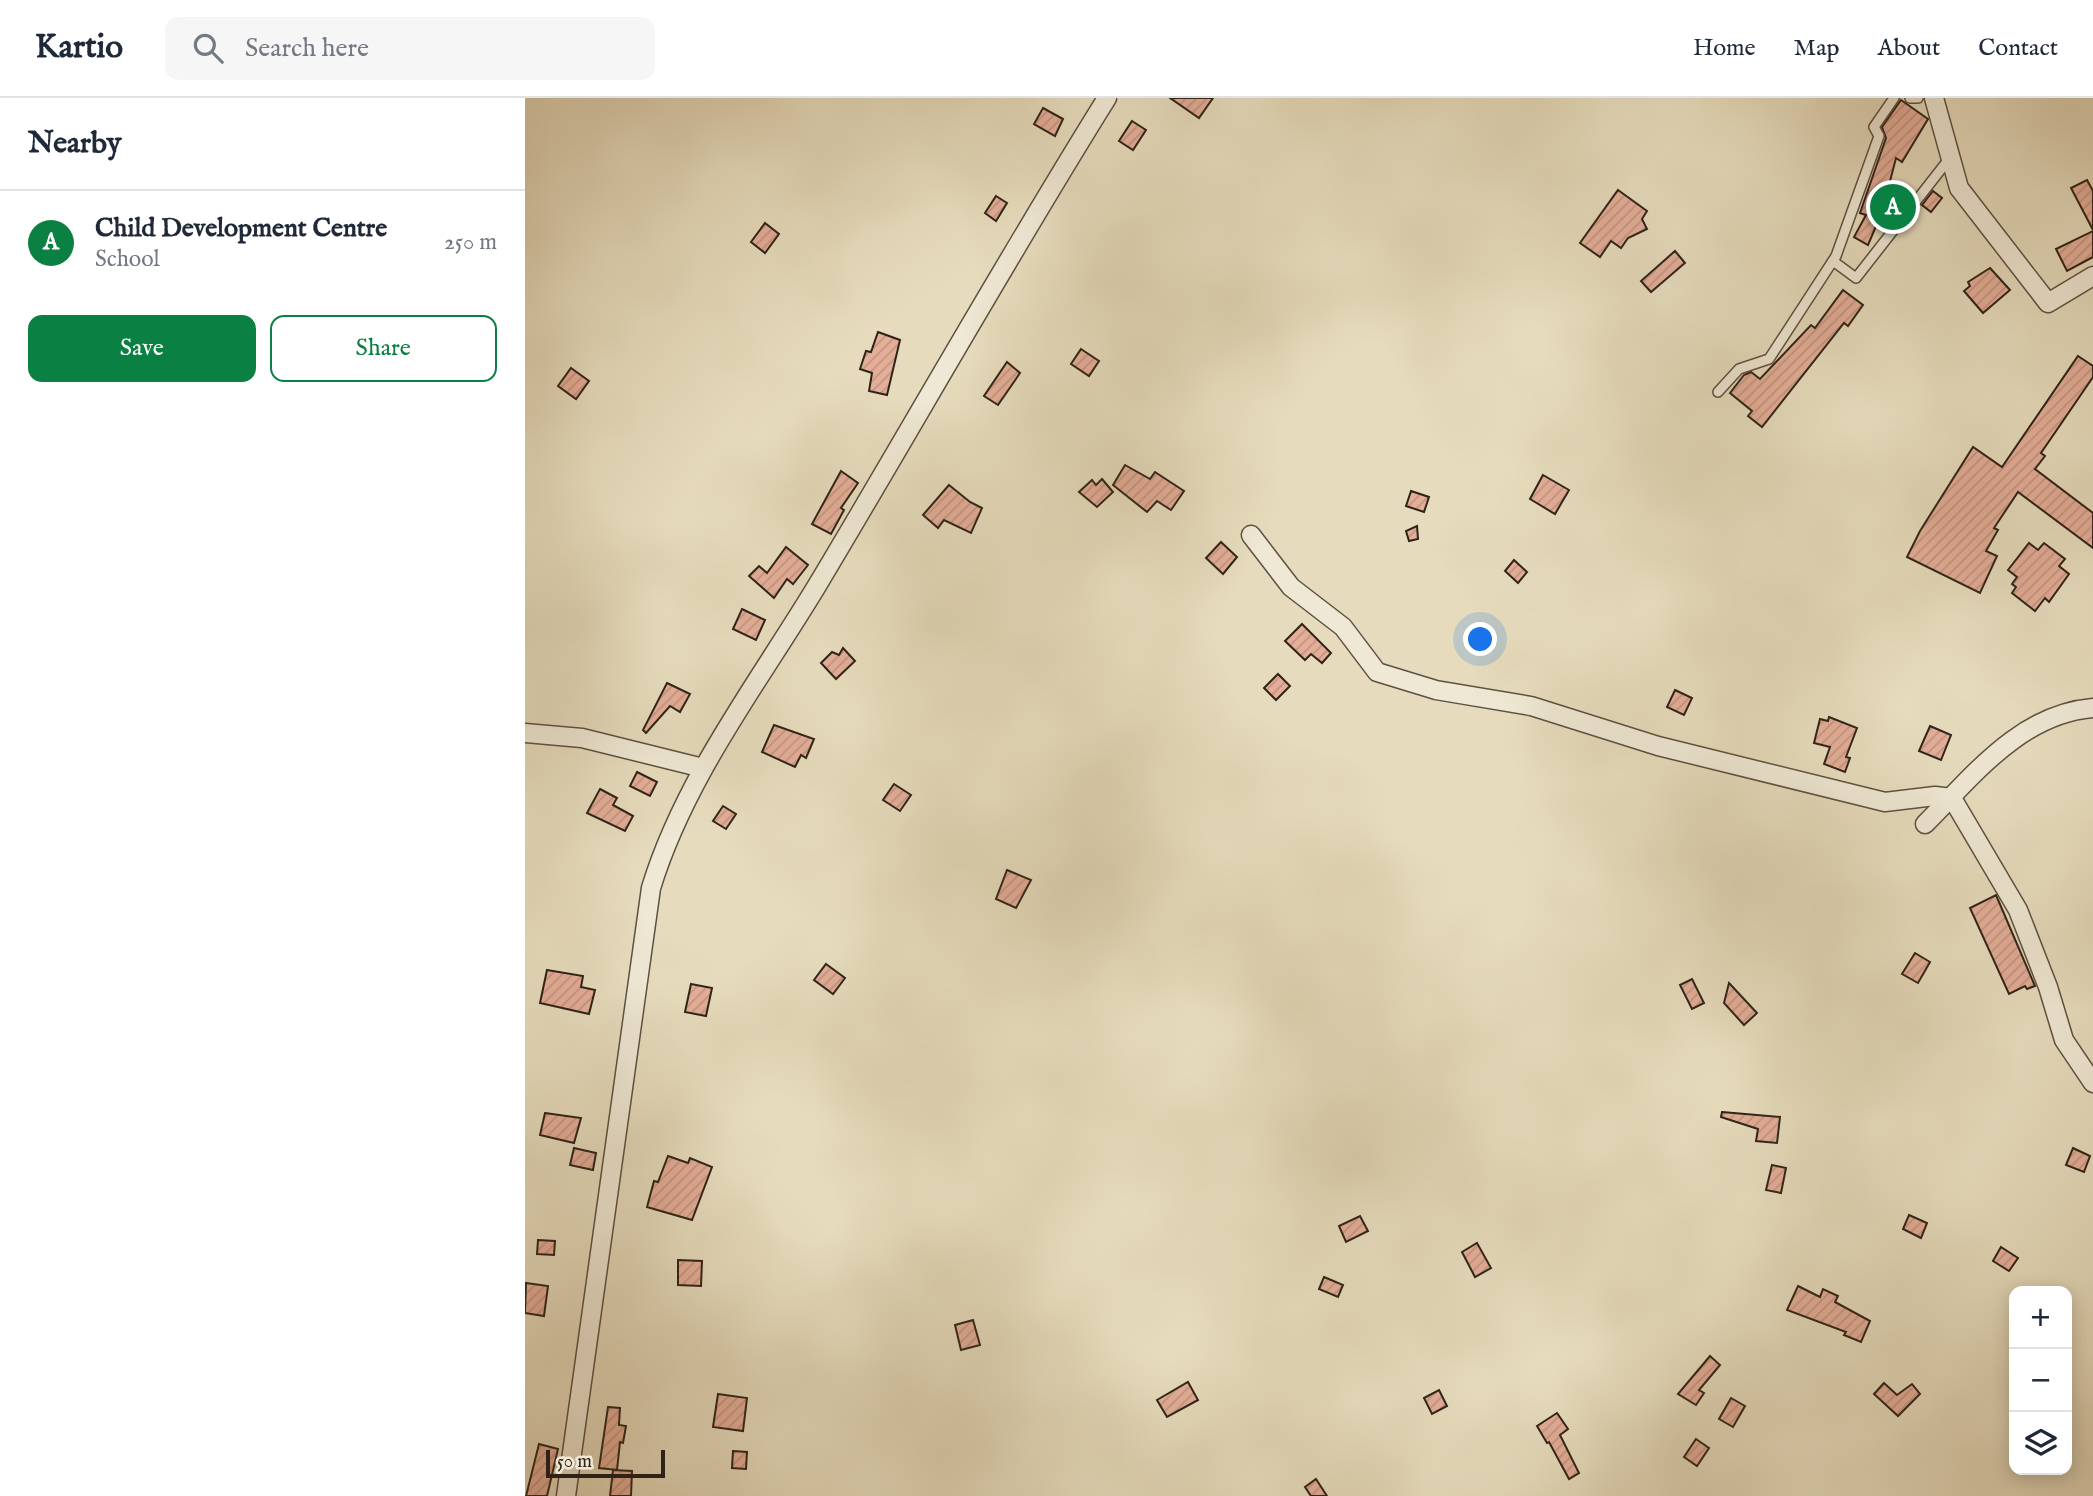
<!DOCTYPE html>
<html lang="en">
<head>
<meta charset="utf-8">
<style>
  body { margin:0; font-family:"IM FELL English",serif; background:#f6f6f7; color:#1f2937 }
  .controls { position:absolute; right:21px; bottom:21px; display:grid; overflow:hidden; border-radius:14px; box-shadow:0 4px 18px #0003 }
  .controls button { width:63px; height:63px; display:grid; place-items:center; padding:0; border:0; border-bottom:2px solid #e0e1e3; background:#fff; color:#1f2937; font:35px sans-serif }
  .scale { position:absolute; left:21px; bottom:18px; width:119px; box-sizing:border-box; padding-left:7px; border:4px solid #2f2318; border-top:0; font-size:19px; line-height:24px; white-space:nowrap; color:#2f2318; -webkit-text-stroke:5px #efe8d4; paint-order:stroke }
  .you { position:absolute; left:956px; top:542px; width:24px; height:24px; margin:-18px; border:5px solid #fff; border-radius:50%; background:#1a73e8; box-shadow:0 0 0 10px #1a73e833 }
  .badge { display:grid; place-items:center; width:46px; height:46px; border-radius:50%; background:#0b8043; color:#fff; font-size:23px; font-weight:700 }
  .pin { position:absolute; translate:-50% -50%; border:4px solid #fff; box-shadow:0 2px 7px #0006 }
  .list { margin:0; padding:0; list-style:none }
  h2 { display:flex; justify-content:space-between; align-items:center; height:91px; margin:0; padding:0 28px; font-size:30px }
  h2 small { font-size:23px; font-weight:400; color:#747a83 }
  .list li { display:grid; grid-template-columns:46px 1fr auto; gap:21px; align-items:center; box-sizing:border-box; height:105px; padding:0 28px; border-top:2px solid #e0e1e3 }
  .list b { display:block; font-size:26px; white-space:nowrap }
  .list p { margin:0; font-size:23px; white-space:nowrap; color:#747a83 }
  .list em { font-size:23px; font-style:normal; color:#747a83 }
  .actions { display:flex; gap:14px; padding:21px 28px }
  .actions a { flex:1; padding:16px 0; border:2px solid #0b8043; border-radius:14px; text-align:center; font-size:24px; color:#0b8043 }
  .actions .main { background:#0b8043; color:#fff }
  .icon { flex:none; width:38px; height:38px; fill:none; stroke:currentColor; stroke-width:2; stroke-linecap:round; stroke-linejoin:round }
  .map { position:relative; flex:none; width:1568px; height:1398px; overflow:hidden }
  header { display:flex; align-items:center; gap:42px; box-sizing:border-box; height:98px; padding:0 35px; background:#fff; border-bottom:2px solid #e0e1e3 }
  header strong { font-size:33px }
  nav { display:flex; gap:38px; margin-inline-start:auto; font-size:24px }
  .search { width:490px; height:63px; background:#f6f6f7; display:flex; align-items:center; gap:18px; box-sizing:border-box; padding:0 24px; border-radius:14px; color:#747a83; font-size:26px }
  main { display:flex }
  aside { flex:1; background:#fff }
  .map>svg:first-child { display:block }
  .building { fill:url(#building-hatch); stroke:#2f2318; stroke-width:2 }
  .lines { fill:none; stroke-linecap:round; stroke-linejoin:round }
  .service-casing { stroke:#5d5141; stroke-width:12 }
  .minor-casing { stroke:#5d5141; stroke-width:21 }
  .service { stroke:#efe8d4; stroke-width:9 }
  .minor { stroke:#efe8d4; stroke-width:18 }
</style>
</head>
<body>
<header>
<strong>Kartio</strong>
<div class="search"><svg class="icon" aria-label="search" viewBox="0 0 24 24"><circle cx="10" cy="10" r="6"/><path d="M15 15l6 6"/></svg>Search here</div>
<nav><a>Home</a><a>Map</a><a>About</a><a>Contact</a></nav>
</header>
<main>
<aside>
<h2>Nearby<small></small></h2>
<ul class="list">
<li><span class="badge">A</span><div><b>Child Development Centre</b><p>School</p></div><em>250 m</em></li>
</ul>
<div class="actions"><a class="main">Save</a><a>Share</a></div>
</aside>
<div class="map">
<svg width="1568" height="1398" viewBox="0 0 1568 1398">
  <defs>
    <pattern id="building-hatch" width="6" height="6" patternUnits="userSpaceOnUse" patternTransform="scale(1.75)"><rect width="6" height="6" fill="#e4ae98"/><path d="M-1 1l2-2M0 6l6-6M5 7l2-2" fill="none" stroke="#c49582"/></pattern>
  </defs>
  <rect width="100%" height="100%" fill="#e6dcbd"/>
  <filter id="stains"><feTurbulence type="fractalNoise" baseFrequency=".00286" numOctaves="4"/><feColorMatrix values="0 0 0 0 .2 0 0 0 0 .09 0 0 0 0 .02 0 0 0 .5 -.17"/></filter>
  <radialGradient id="worn" r=".72"><stop offset=".6" stop-color="#630" stop-opacity="0"/><stop offset="1" stop-color="#630" stop-opacity=".3"/></radialGradient>
  <g class="building">
    <polygon points="645,0 688,0 674,20"/>
    <polygon points="1376,2 1403,21 1377,64 1371,60 1357,114 1343,147 1329,139 1341,117 1335,115 1361,40 1357,29"/>
    <polygon points="518,10 538,21 530,38 509,26"/>
    <polygon points="607,23 621,32 608,52 594,43"/>
    <polygon points="1562,82 1568,93 1568,132 1546,90"/>
    <polygon points="1093,92 1122,113 1117,121 1122,131 1103,140 1096,150 1086,143 1075,159 1055,145"/>
    <polygon points="1408,93 1417,100 1406,114 1397,107"/>
    <polygon points="471,98 482,105 471,123 460,115"/>
    <polygon points="240,125 254,136 240,155 226,144"/>
    <polygon points="1568,133 1568,159 1542,173 1531,151"/>
    <polygon points="1150,153 1160,165 1126,194 1116,183"/>
    <polygon points="1465,170 1485,192 1458,215 1439,193 1445,188 1443,184"/>
    <polygon points="1318,192 1338,207 1323,228 1319,225 1237,329 1223,318 1227,313 1205,295 1219,277 1226,274 1235,281 1286,227 1290,230"/>
    <polygon points="353,234 375,242 362,297 344,293 347,275 335,271 341,253 346,254"/>
    <polygon points="556,251 574,263 564,278 546,266"/>
    <polygon points="1553,258 1568,268 1568,279 1516,355 1520,358 1510,371 1568,415 1568,450 1493,394 1469,430 1473,432 1461,453 1472,458 1455,495 1382,459 1395,433 1448,349 1477,369"/>
    <polygon points="482,264 495,275 473,307 459,298"/>
    <polygon points="46,270 64,283 51,301 33,288"/>
    <polygon points="600,367 625,381 630,374 659,393 646,412 632,403 622,414 588,387"/>
    <polygon points="316,373 333,385 316,410 319,412 306,436 287,426"/>
    <polygon points="1018,377 1044,392 1030,416 1005,401"/>
    <polygon points="577,381 588,394 572,409 554,394 567,382 571,387"/>
    <polygon points="424,387 445,404 457,410 446,435 419,422 413,430 398,417"/>
    <polygon points="886,393 904,399 899,414 881,408"/>
    <polygon points="892,428 893,441 884,443 881,433"/>
    <polygon points="696,444 712,459 698,476 681,460"/>
    <polygon points="1504,445 1513,452 1519,445 1540,461 1534,468 1544,476 1524,504 1520,500 1510,513 1487,495 1491,489 1487,486 1492,479 1483,472"/>
    <polygon points="261,449 283,467 268,486 262,481 249,500 224,478 234,468 242,475"/>
    <polygon points="989,462 1002,474 993,485 980,473"/>
    <polygon points="217,511 240,522 231,542 208,531"/>
    <polygon points="777,526 806,555 797,565 786,556 780,562 760,543"/>
    <polygon points="318,550 330,563 311,581 296,565 307,554 314,557"/>
    <polygon points="753,576 765,588 751,602 739,590"/>
    <polygon points="142,585 165,596 155,614 145,608 121,635 118,632"/>
    <polygon points="1150,592 1167,600 1159,617 1142,609"/>
    <polygon points="1304,619 1332,630 1321,659 1325,660 1320,674 1299,666 1305,649 1289,645 1295,621 1303,623"/>
    <polygon points="249,627 289,641 281,660 276,657 270,669 237,654"/>
    <polygon points="1405,628 1426,637 1416,662 1394,653"/>
    <polygon points="112,674 132,684 125,698 105,688"/>
    <polygon points="369,686 386,697 375,713 358,702"/>
    <polygon points="75,691 92,700 88,707 108,718 100,733 62,715"/>
    <polygon points="198,708 211,716 201,731 188,723"/>
    <polygon points="482,772 506,782 491,810 471,801"/>
    <polygon points="1471,797 1510,888 1502,891 1500,888 1484,896 1445,810"/>
    <polygon points="1390,855 1405,864 1393,885 1377,876"/>
    <polygon points="301,866 320,880 308,896 289,882"/>
    <polygon points="22,872 58,878 56,889 70,892 64,916 15,905"/>
    <polygon points="1167,881 1179,905 1167,911 1155,887"/>
    <polygon points="1204,885 1232,915 1219,927 1199,905"/>
    <polygon points="166,886 187,890 181,918 160,914"/>
    <polygon points="1197,1014 1255,1019 1252,1045 1231,1043 1233,1031 1196,1019"/>
    <polygon points="20,1015 56,1020 49,1045 15,1037"/>
    <polygon points="49,1050 71,1055 68,1072 45,1067"/>
    <polygon points="1548,1050 1565,1058 1559,1074 1541,1067"/>
    <polygon points="143,1058 163,1065 165,1060 187,1069 167,1122 122,1109 129,1083 133,1084"/>
    <polygon points="1247,1067 1261,1070 1256,1095 1241,1092"/>
    <polygon points="1384,1117 1402,1125 1396,1140 1378,1131"/>
    <polygon points="835,1118 843,1133 821,1144 814,1128"/>
    <polygon points="13,1142 30,1143 29,1157 12,1156"/>
    <polygon points="952,1145 966,1170 950,1179 937,1154"/>
    <polygon points="1476,1149 1493,1160 1484,1173 1468,1163"/>
    <polygon points="153,1162 177,1163 176,1188 153,1187"/>
    <polygon points="799,1179 818,1187 813,1199 794,1191"/>
    <polygon points="1,1185 23,1188 19,1218 0,1215"/>
    <polygon points="1273,1188 1295,1199 1298,1191 1313,1198 1310,1204 1345,1223 1336,1244 1319,1237 1321,1234 1262,1212"/>
    <polygon points="448,1222 455,1247 436,1252 430,1227"/>
    <polygon points="1185,1258 1195,1267 1174,1292 1179,1295 1171,1307 1153,1296"/>
    <polygon points="663,1284 673,1302 642,1319 632,1302"/>
    <polygon points="1359,1285 1372,1297 1387,1286 1395,1296 1373,1318 1349,1296"/>
    <polygon points="914,1292 922,1308 907,1316 899,1300"/>
    <polygon points="193,1296 222,1300 218,1333 188,1329"/>
    <polygon points="1206,1300 1220,1308 1208,1329 1194,1321"/>
    <polygon points="83,1309 95,1310 94,1327 101,1328 98,1345 95,1344 92,1372 74,1370"/>
    <polygon points="1032,1315 1043,1331 1035,1337 1054,1375 1044,1381 1024,1344 1022,1345 1012,1328"/>
    <polygon points="1171,1341 1184,1350 1172,1368 1159,1359"/>
    <polygon points="14,1346 33,1351 22,1398 1,1398"/>
    <polygon points="208,1353 222,1354 221,1371 207,1370"/>
    <polygon points="88,1372 107,1373 106,1398 85,1398"/>
    <polygon points="791,1381 802,1398 786,1398 780,1389"/>
  </g>
  <g class="lines">
    <defs>
      <g id="service">
        <polyline points="1385,0 1393,0"/>
        <polyline points="1308,163 1331,180 1424,61"/>
        <polyline points="1193,294 1214,271 1244,261 1311,158 1354,38 1349,29 1369,0"/>
      </g>
      <g id="minor">
        <polyline points="1409,0 1434,90 1523,205 1568,178"/>
        <polyline points="726,437 766,489 818,529 852,574 911,592 1006,608 1133,648 1360,704 1410,698 1427,700 1493,812 1523,889 1539,942 1568,985"/>
        <polyline points="0,635 57,640 178,670"/>
        <path d="M1400,726C1448,678 1495,616 1568,610"/>
        <path d="M41,1398L126,790C160,679 234,584 293,486C390,324 482,160 582,0"/>
      </g>
    </defs>
    <use href="#service" class="service-casing"/>
    <use href="#minor" class="minor-casing"/>
    <use href="#service" class="service"/>
    <use href="#minor" class="minor"/>
  </g>
  <rect width="100%" height="100%" filter="url(#stains)"/>
  <rect width="100%" height="100%" fill="url(#worn)"/>
</svg>
<div class="controls">
<button>+</button>
<button>−</button>
<button><svg class="icon" aria-label="layers" viewBox="0 0 24 24"><path d="M12 4l9 5-9 5-9-5zM3 14l9 5 9-5"/></svg></button>
</div>
<div class="scale">50 m</div>
<div class="you"></div>
<div class="pin badge" style="left:1368px;top:109px">A</div>
</div>
</main>
</body>
</html>
